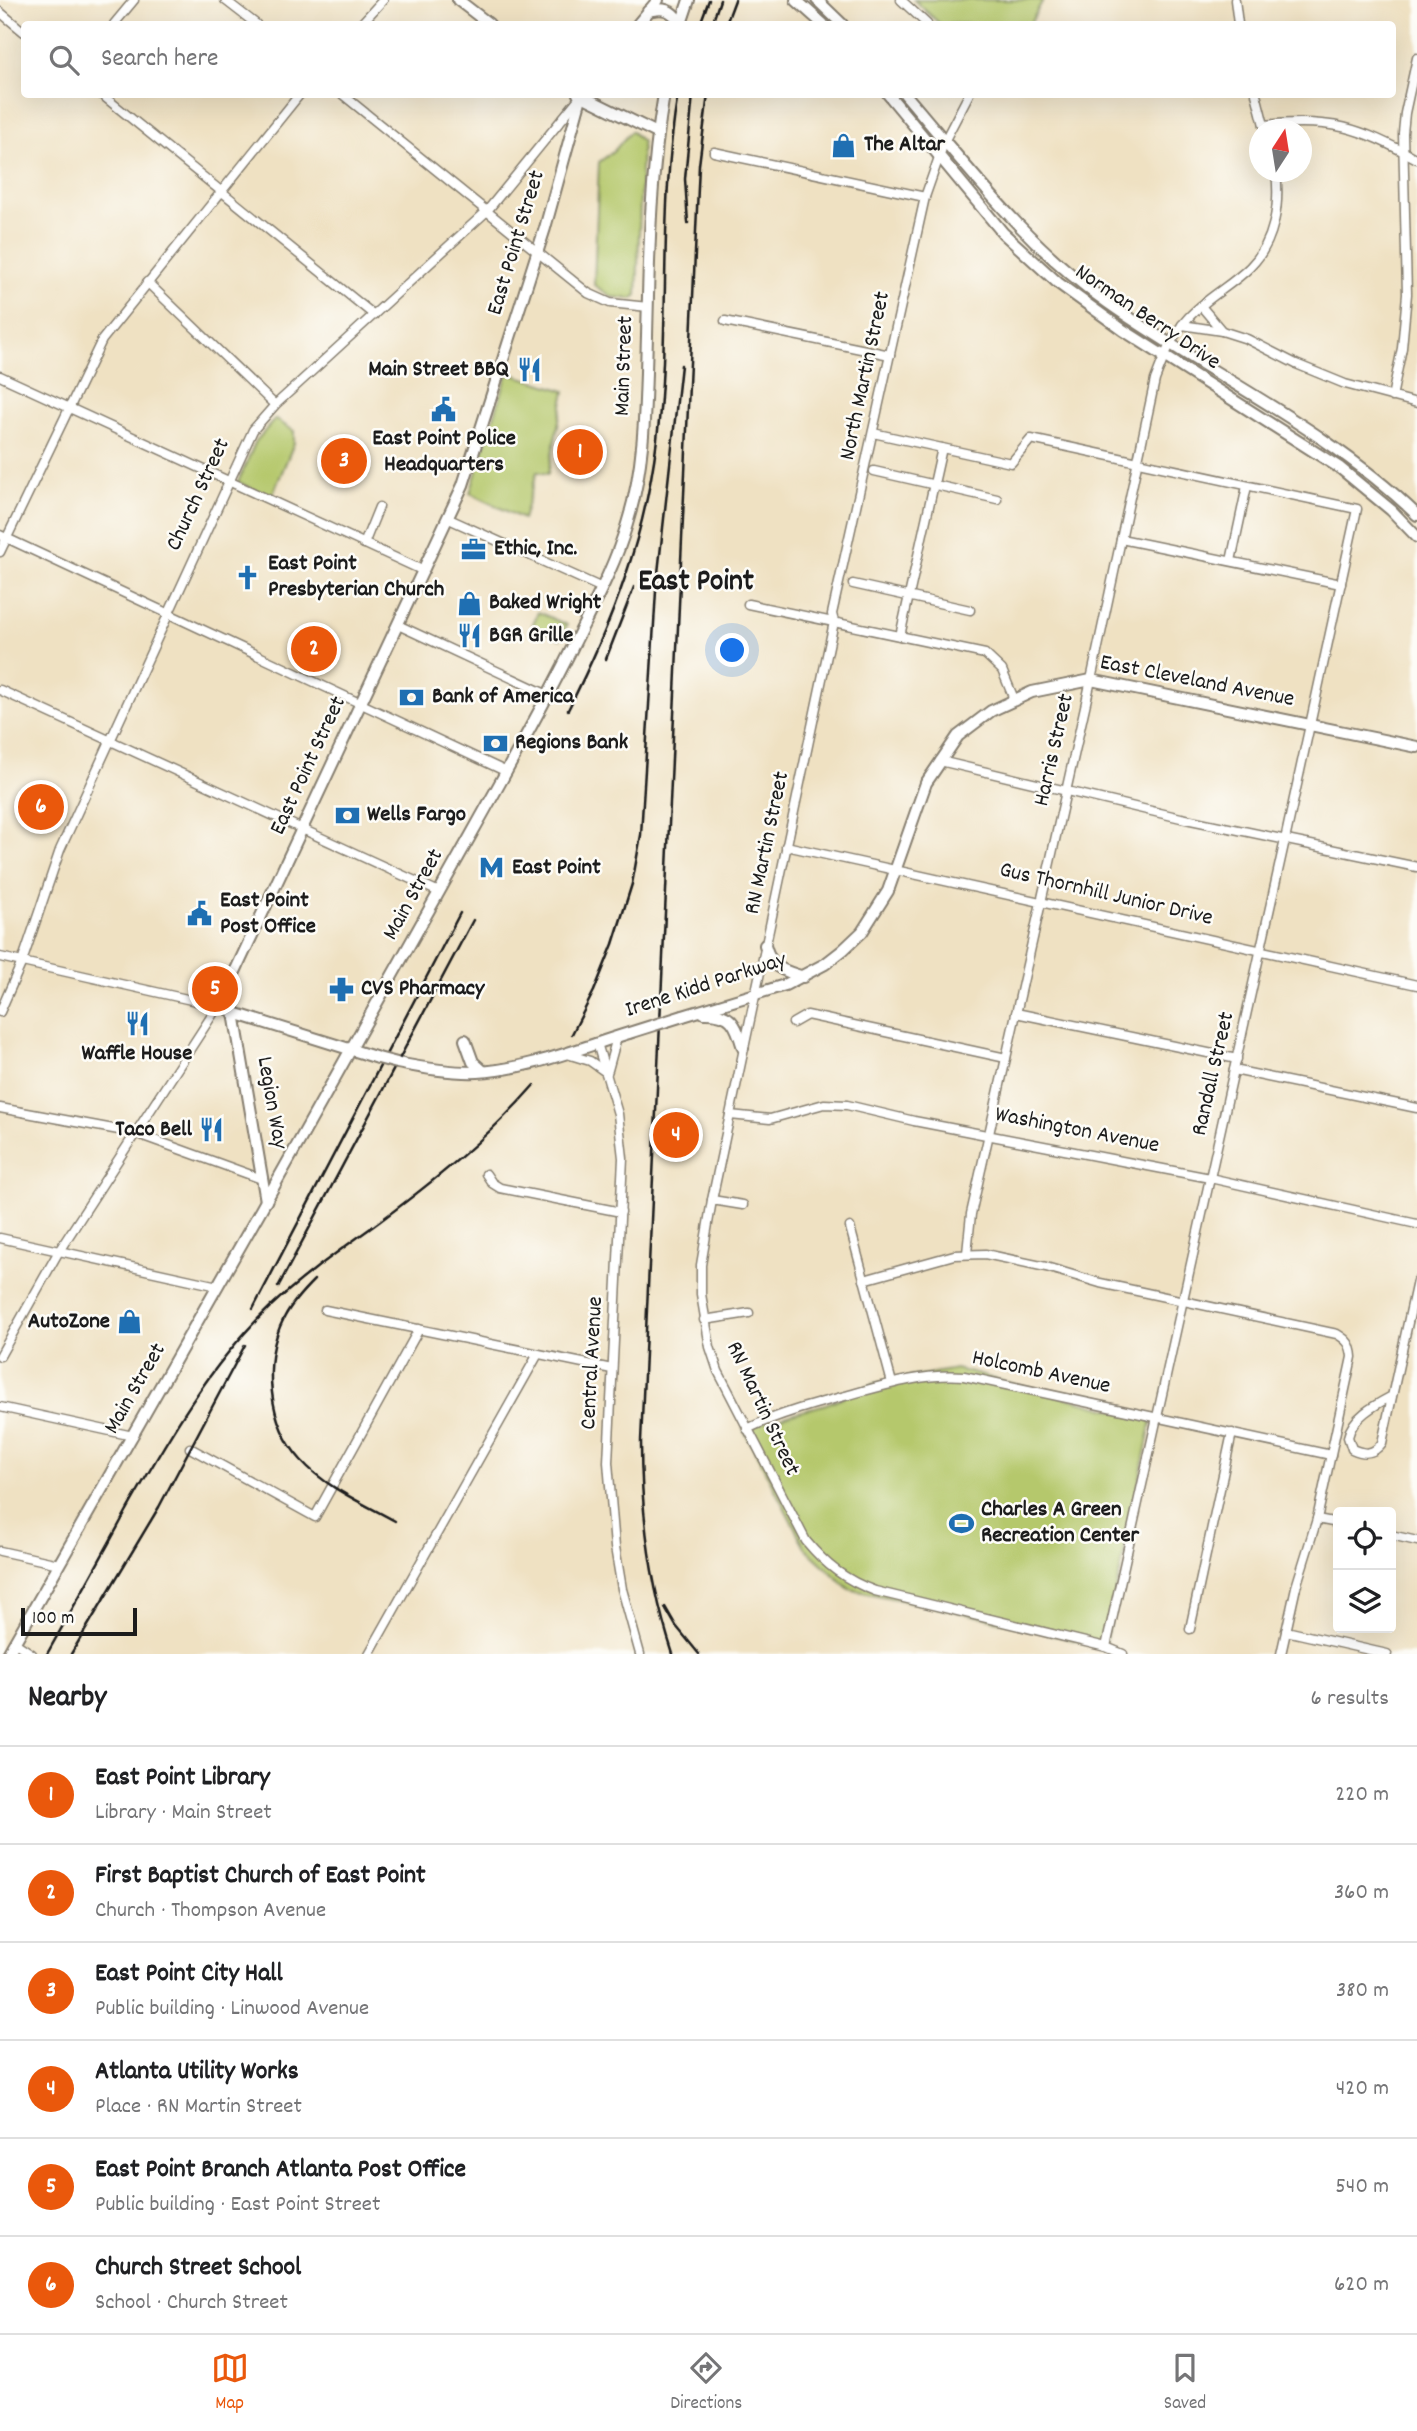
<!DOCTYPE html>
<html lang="en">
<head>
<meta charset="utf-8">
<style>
  body { margin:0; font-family:Dekko,sans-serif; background:#f2f2f2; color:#202124 }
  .controls { position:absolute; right:21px; bottom:21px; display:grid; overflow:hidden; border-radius:7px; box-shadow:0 7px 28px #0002 }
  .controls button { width:63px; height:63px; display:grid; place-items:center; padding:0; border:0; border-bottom:2px solid #e0e0e0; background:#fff; color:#202124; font:35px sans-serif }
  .compass { position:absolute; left:1249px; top:119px; width:63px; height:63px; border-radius:50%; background:#fff; box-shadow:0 7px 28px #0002; rotate:12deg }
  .scale { position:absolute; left:21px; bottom:18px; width:116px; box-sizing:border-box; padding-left:7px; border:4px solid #1c1c1c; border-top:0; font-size:19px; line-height:24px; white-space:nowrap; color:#1c1c1c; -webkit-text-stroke:5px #fdfcf7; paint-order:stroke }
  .you { position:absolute; left:733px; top:651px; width:24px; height:24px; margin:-18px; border:5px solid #fff; border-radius:50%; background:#1a73e8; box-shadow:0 0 0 10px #1a73e833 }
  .badge { display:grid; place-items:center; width:46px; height:46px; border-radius:50%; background:#ea580c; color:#fff; font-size:23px; font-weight:700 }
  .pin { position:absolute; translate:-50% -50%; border:4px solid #fff; box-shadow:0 2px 7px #0006 }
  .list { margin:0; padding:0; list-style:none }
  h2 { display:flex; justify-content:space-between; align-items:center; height:91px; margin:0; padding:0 28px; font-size:30px }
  h2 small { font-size:23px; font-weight:400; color:#757577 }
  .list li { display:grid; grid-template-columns:46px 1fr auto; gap:21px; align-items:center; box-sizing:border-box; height:98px; padding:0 28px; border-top:2px solid #e0e0e0 }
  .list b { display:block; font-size:26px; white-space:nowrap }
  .list p { margin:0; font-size:23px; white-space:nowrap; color:#757577 }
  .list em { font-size:23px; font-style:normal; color:#757577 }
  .icon { flex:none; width:38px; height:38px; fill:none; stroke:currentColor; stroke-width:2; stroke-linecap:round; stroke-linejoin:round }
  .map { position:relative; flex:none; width:1417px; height:1654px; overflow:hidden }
  .search { position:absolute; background:#fff; box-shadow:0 7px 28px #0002; left:21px; right:21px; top:21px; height:77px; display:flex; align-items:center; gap:18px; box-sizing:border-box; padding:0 24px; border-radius:7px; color:#757577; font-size:26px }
  .sheet { height:679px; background:#fff }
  nav { display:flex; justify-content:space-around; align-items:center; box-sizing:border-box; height:98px; border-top:2px solid #e0e0e0; background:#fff; font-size:19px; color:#757577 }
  nav a { display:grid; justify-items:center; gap:4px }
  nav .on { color:#ea580c }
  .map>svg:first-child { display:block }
  .green { fill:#b5c86c; stroke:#687244; stroke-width:2 }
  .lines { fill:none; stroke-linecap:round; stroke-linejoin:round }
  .minor-casing { stroke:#867e6f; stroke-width:11 }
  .major-casing { stroke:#867e6f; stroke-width:14 }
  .minor { stroke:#fff; stroke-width:8 }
  .major { stroke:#fff; stroke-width:10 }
  .rail { stroke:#1c1c1c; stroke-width:2.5 }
  .major-bridge-casing { stroke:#867e6f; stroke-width:14; stroke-linecap:butt }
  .major-bridge { stroke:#fff; stroke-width:10 }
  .labels { text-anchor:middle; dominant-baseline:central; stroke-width:5; stroke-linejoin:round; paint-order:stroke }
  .poi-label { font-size:23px; font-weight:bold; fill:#1c1c1c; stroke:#fdfcf7; text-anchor:start }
  .street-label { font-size:23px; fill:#1c1c1c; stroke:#fdfcf7 }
  .district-label { font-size:30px; font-weight:bold; fill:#1c1c1c; stroke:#fdfcf7 }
</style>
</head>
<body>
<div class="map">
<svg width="1417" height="1654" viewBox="0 0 1417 1654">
  <rect width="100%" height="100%" fill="#fdfcf7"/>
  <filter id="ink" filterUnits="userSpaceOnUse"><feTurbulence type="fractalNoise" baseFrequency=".0143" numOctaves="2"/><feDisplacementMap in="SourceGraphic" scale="14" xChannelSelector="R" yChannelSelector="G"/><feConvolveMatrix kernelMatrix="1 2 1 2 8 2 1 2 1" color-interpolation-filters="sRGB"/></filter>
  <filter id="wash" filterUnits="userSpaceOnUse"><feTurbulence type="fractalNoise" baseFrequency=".00686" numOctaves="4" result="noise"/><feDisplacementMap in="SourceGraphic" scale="28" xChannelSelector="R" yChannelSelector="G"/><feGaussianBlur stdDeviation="1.57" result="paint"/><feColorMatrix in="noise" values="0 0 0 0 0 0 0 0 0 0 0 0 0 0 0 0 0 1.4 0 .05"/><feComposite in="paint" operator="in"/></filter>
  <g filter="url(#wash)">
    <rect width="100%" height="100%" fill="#efe1c2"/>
    <g class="green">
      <polygon points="914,0 1043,0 1030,24 940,24"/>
      <polygon points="631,131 642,142 637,295 632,299 612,297 594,285 599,162 614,151"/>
      <polygon points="508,373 565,391 548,474 537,472 523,519 470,493"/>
      <polygon points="275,419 294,431 294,443 273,494 259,492 238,482 256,441"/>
      <polygon points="538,612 567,625 560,639 532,626"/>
      <polygon points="956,1369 1152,1420 1104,1648 987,1618 849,1589 806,1549 743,1428 826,1404 876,1383"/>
    </g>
  </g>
  <g filter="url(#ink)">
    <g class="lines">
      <defs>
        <g id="minor">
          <polyline points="225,0 256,24"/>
          <polyline points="901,0 927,24"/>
          <polyline points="1235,0 1238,24"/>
          <polyline points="0,12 24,32"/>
          <polyline points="114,24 134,0"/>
          <polyline points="361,24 383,0"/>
          <polyline points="101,94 374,315"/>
          <polyline points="342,94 588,293 610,303 648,307"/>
          <path d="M969,94L945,140L925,197L832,614L834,622L712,1200L701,1265V1294L710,1347L718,1371L806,1541C826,1565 845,1580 875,1591L1106,1647L1123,1654"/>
          <polyline points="1256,94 1265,129"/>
          <path d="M1264,125C1332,118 1358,127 1417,159"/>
          <polyline points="714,152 925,197"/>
          <polyline points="147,282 275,405"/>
          <polyline points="1201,306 1222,331 1247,339 1296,364 1345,384 1417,403"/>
          <polyline points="725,321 890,355"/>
          <polyline points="1182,325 1222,331"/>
          <polyline points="0,376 424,571"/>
          <polyline points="1392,397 1402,348 1407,294 1403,133 1405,113 1417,58"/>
          <path d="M873,433L1011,463L1031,439L1357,509C1276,889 1188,1268 1106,1647"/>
          <polyline points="874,471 997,499"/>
          <polyline points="449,519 602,588"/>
          <polyline points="0,535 507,772"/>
          <polyline points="1121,539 1341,584"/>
          <polyline points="364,544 379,507"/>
          <polyline points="0,552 102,340 300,94"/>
          <polyline points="1231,561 1247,486"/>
          <polyline points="853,584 970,610"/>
          <polyline points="748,604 985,654 1002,670 1014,699"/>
          <polyline points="398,625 548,695"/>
          <polyline points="900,636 942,448"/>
          <polyline points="0,690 439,892"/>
          <polyline points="940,761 1181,818 1417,867"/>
          <polyline points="786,846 1417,985"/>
          <polyline points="0,957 218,1006 234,1013"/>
          <polyline points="0,1012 22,962 60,850 253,430 275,405 487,211 580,97"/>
          <polyline points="1016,1013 1237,1059"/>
          <polyline points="793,1023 807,1015 1006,1058"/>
          <polyline points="597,1043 618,1114 623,1158 608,1462 615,1547 622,1589 640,1654"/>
          <polyline points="567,1054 590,1061 607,1073"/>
          <polyline points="608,1070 617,1037"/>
          <polyline points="1234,1070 1417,1108"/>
          <polyline points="0,1108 135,1133 262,1179"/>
          <polyline points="730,1115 770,1119 824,1104 847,1105 914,1121 1210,1178 1417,1224"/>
          <polyline points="486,1174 492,1183 500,1188 621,1212"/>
          <polyline points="712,1200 743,1205"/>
          <polyline points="850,1227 892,1383"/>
          <polyline points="0,1238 218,1286"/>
          <path d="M967,1253L971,1214L1091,680L1155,380C1163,359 1172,335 1188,318C1206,298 1231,286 1250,267C1275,242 1280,205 1276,172"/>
          <path d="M864,1280L954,1255L985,1254L1046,1267L1100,1283L1337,1334C1347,1340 1351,1344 1352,1357L1317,1519L1296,1587L1281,1654"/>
          <polyline points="325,1310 612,1369"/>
          <polyline points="704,1320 749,1313"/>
          <polyline points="0,1356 59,1251 218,1006 232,978"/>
          <path d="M1392,1396C1375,1405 1352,1417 1348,1437L1352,1449C1365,1455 1374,1454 1382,1443L1417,1281"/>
          <polyline points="0,1407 133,1436"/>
          <path d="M747,1429C778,1414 811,1405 845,1396C885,1385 923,1373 964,1376L1331,1455"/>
          <polyline points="190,1448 315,1517 419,1329"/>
          <polyline points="1317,1519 1338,1523"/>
          <polyline points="1391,1535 1417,1541"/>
          <polyline points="0,1551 59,1564"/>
          <polyline points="1190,1629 1232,1433"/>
          <polyline points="1286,1631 1387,1654"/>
          <polyline points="14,1642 32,1654"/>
          <polyline points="369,1654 538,1354"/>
        </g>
        <g id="major">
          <polyline points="458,0 489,24"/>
          <polyline points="796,0 823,24"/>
          <polyline points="817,0 842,24"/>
          <path d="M648,11C660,8 668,8 676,17L678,24"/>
          <polyline points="638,24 658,0"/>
          <polyline points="681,24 689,0"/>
          <polyline points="578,94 657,133"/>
          <polyline points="888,94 1003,233 1058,283 1123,330 1340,468 1391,510 1417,537"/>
          <path d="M905,94C968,168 1028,247 1108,303C1210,375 1326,427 1417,515"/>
          <path d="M765,945C772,969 780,969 803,977"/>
          <polyline points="234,1013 378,1058"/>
          <path d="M704,1013C732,1012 736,1024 743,1048"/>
          <polyline points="683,1016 785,985 825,964 843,950 862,932 888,891 926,783 958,736 991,711 1032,692 1091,680 1417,747"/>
          <polyline points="465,1040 473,1062 483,1071"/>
          <path d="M397,1063C423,1068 451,1073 478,1072C530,1069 580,1048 629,1033"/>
          <polyline points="266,1201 234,1013 233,976 463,485 545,228 582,94"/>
          <path d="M8,1654C151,1404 294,1153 434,901C480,818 528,736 571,650C591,609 614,569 627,524C646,463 645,399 647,336C649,255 650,175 664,94"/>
        </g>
      </defs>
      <use href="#minor" class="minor-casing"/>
      <use href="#major" class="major-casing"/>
      <use href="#minor" class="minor"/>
      <use href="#major" class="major"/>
      <g class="rail">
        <polyline points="700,24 709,0"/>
        <polyline points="712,24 720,0"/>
        <polyline points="726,24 735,0"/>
        <polyline points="688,223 685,179 693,94"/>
        <polyline points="606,659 634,587"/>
        <path d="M568,710C612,623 645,538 657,439C671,325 658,208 678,94"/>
        <polyline points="572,1034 594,991 613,944 632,884 641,835 656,591 681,365"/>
        <path d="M314,1280C302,1292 291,1304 284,1318C262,1361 268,1424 301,1460C326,1488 363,1503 395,1521"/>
        <polyline points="278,1287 473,920"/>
        <polyline points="253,1309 460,913"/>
        <polyline points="665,1607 676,1626 699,1654"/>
        <path d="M47,1654C74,1606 101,1558 127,1510C168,1438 210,1364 270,1307C304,1275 342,1249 379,1222C434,1181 489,1137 534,1085"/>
        <polyline points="71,1654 159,1507 245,1345"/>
        <path d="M673,1654C650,1585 641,1513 641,1441L699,165L708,94"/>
      </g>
      <defs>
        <g id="major-bridge">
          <polyline points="629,1033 683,1016"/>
          <polyline points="378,1058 397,1063"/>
        </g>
      </defs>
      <use href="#major-bridge" class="major-bridge-casing"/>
      <use href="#major-bridge" class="major-bridge"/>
    </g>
  </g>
  <defs>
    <symbol id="shop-bare" viewBox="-9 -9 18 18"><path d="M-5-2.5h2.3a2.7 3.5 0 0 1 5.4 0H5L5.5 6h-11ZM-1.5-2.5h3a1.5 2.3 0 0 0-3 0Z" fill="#1f6fb2" stroke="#fdfcf7" stroke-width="2.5" paint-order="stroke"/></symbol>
    <symbol id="restaurant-bare" viewBox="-9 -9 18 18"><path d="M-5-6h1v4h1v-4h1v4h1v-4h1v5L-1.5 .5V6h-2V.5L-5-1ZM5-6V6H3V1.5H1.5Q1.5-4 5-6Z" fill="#1f6fb2" stroke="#fdfcf7" stroke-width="2.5" paint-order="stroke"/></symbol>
    <symbol id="civic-bare" viewBox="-9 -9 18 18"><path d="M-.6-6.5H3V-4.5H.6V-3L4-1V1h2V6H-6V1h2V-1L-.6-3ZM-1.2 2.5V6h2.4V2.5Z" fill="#1f6fb2" stroke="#fdfcf7" stroke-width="2.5" paint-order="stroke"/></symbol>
    <symbol id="office-bare" viewBox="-9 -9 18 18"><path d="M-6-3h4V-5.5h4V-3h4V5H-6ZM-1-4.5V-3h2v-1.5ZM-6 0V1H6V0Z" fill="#1f6fb2" stroke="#fdfcf7" stroke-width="2.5" paint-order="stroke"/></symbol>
    <symbol id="church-bare" viewBox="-9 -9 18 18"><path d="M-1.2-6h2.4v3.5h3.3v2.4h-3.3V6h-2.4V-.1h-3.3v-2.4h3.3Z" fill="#1f6fb2" stroke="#fdfcf7" stroke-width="2.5" paint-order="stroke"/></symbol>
    <symbol id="bank-bare" viewBox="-9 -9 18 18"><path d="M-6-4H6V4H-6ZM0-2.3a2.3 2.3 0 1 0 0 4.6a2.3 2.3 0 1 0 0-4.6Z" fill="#1f6fb2" stroke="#fdfcf7" stroke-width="2.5" paint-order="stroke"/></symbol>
    <symbol id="metro-bare" viewBox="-9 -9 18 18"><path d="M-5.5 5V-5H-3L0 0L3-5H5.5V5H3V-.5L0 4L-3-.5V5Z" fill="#1f6fb2" stroke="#fdfcf7" stroke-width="2.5" paint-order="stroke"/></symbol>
    <symbol id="pharmacy-bare" viewBox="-9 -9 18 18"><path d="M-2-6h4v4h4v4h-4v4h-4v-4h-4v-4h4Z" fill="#1f6fb2" stroke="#fdfcf7" stroke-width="2.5" paint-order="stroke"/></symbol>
    <symbol id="stadium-bare" viewBox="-9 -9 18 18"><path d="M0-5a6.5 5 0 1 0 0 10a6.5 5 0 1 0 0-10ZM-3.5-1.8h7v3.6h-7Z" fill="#1f6fb2" stroke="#fdfcf7" stroke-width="2.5" paint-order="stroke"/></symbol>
  </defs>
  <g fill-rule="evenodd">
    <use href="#shop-bare" x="826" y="128" width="35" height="35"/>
    <use href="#restaurant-bare" x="512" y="352" width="35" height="35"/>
    <use href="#civic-bare" x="426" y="392" width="35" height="35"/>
    <use href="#office-bare" x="456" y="532" width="35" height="35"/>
    <use href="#church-bare" x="230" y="560" width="35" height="35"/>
    <use href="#shop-bare" x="452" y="586" width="35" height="35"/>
    <use href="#restaurant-bare" x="452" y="618" width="35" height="35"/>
    <use href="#bank-bare" x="394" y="680" width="35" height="35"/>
    <use href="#bank-bare" x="478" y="726" width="35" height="35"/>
    <use href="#bank-bare" x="330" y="798" width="35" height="35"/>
    <use href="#metro-bare" x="474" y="850" width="35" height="35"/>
    <use href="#civic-bare" x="182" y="896" width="35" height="35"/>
    <use href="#pharmacy-bare" x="324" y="972" width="35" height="35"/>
    <use href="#restaurant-bare" x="120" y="1006" width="35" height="35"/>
    <use href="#restaurant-bare" x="194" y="1112" width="35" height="35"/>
    <use href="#shop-bare" x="112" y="1304" width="35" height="35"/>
    <use href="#stadium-bare" x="944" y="1506" width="35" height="35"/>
  </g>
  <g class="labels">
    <g class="poi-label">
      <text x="864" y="145">The Altar</text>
      <text x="509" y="370" text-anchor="end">Main Street BBQ</text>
      <text x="444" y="439" text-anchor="middle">East Point Police<tspan x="444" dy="26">Headquarters</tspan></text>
      <text x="494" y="549">Ethic, Inc.</text>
      <text x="268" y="564">East Point<tspan x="268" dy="26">Presbyterian Church</tspan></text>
      <text x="489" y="603">Baked Wright</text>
      <text x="489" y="636">BGR Grille</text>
      <text x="432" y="697">Bank of America</text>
      <text x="515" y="743">Regions Bank</text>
      <text x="367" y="815">Wells Fargo</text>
      <text x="512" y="868">East Point</text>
      <text x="220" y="901">East Point<tspan x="220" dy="26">Post Office</tspan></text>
      <text x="361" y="989">CVS Pharmacy</text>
      <text x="137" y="1054" text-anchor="middle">Waffle House</text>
      <text x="192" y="1130" text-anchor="end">Taco Bell</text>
      <text x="110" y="1322" text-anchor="end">AutoZone</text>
      <text x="981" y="1510">Charles A Green<tspan x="981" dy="26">Recreation Center</tspan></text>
    </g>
    <g class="street-label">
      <text transform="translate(517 243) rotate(-73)">East Point Street</text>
      <text transform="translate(1147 318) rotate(34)">Norman Berry Drive</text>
      <text transform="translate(625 366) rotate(-88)">Main Street</text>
      <text transform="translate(866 376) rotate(-78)">North Martin Street</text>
      <text transform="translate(199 495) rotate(-65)">Church Street</text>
      <text transform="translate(1197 682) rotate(11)">East Cleveland Avenue</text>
      <text transform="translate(1055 750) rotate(-77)">Harris Street</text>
      <text transform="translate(309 766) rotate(-65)">East Point Street</text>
      <text transform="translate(768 843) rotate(-78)">RN Martin Street</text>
      <text transform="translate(414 895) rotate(-61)">Main Street</text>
      <text transform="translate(1106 895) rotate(13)">Gus Thornhill Junior Drive</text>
      <text transform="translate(706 986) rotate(-18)">Irene Kidd Parkway</text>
      <text transform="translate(1214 1074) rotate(-77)">Randall Street</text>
      <text transform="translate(271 1103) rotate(80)">Legion Way</text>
      <text transform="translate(1077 1131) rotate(11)">Washington Avenue</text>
      <text transform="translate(593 1363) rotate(-87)">Central Avenue</text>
      <text transform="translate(1041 1373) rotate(12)">Holcomb Avenue</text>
      <text transform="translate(136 1389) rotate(-60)">Main Street</text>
      <text transform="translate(762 1409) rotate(65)">RN Martin Street</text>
    </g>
    <g class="district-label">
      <text x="696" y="583">East Point</text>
    </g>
  </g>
</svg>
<div class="controls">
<button><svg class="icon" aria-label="locate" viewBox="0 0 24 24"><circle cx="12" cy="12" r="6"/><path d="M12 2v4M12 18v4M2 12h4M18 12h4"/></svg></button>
<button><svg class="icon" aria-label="layers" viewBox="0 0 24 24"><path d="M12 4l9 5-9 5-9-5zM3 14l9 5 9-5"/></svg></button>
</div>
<svg class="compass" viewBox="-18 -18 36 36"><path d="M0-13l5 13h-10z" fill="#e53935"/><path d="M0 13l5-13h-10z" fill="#757577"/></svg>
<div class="scale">100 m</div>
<div class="you"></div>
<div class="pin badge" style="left:580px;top:452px">1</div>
<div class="pin badge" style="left:314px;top:649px">2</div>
<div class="pin badge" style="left:344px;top:461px">3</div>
<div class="pin badge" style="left:676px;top:1135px">4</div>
<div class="pin badge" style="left:215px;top:989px">5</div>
<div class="pin badge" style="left:41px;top:807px">6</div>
<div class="search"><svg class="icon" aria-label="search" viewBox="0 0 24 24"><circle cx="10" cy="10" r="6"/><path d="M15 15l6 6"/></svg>Search here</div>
</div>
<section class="sheet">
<h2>Nearby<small>6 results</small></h2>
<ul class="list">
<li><span class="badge">1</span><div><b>East Point Library</b><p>Library · Main Street</p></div><em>220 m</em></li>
<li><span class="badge">2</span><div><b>First Baptist Church of East Point</b><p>Church · Thompson Avenue</p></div><em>360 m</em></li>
<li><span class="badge">3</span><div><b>East Point City Hall</b><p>Public building · Linwood Avenue</p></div><em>380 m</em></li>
<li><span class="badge">4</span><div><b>Atlanta Utility Works</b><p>Place · RN Martin Street</p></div><em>420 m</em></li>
<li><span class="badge">5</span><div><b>East Point Branch Atlanta Post Office</b><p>Public building · East Point Street</p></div><em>540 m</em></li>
<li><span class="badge">6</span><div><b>Church Street School</b><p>School · Church Street</p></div><em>620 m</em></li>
</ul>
</section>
<nav>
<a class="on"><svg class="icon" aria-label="map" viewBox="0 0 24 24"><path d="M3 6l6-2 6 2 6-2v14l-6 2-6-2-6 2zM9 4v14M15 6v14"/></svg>Map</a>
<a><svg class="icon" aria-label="directions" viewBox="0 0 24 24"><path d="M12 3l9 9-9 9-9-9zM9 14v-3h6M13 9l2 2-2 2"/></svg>Directions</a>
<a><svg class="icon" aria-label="saved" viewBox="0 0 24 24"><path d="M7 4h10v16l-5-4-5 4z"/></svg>Saved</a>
</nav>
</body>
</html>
